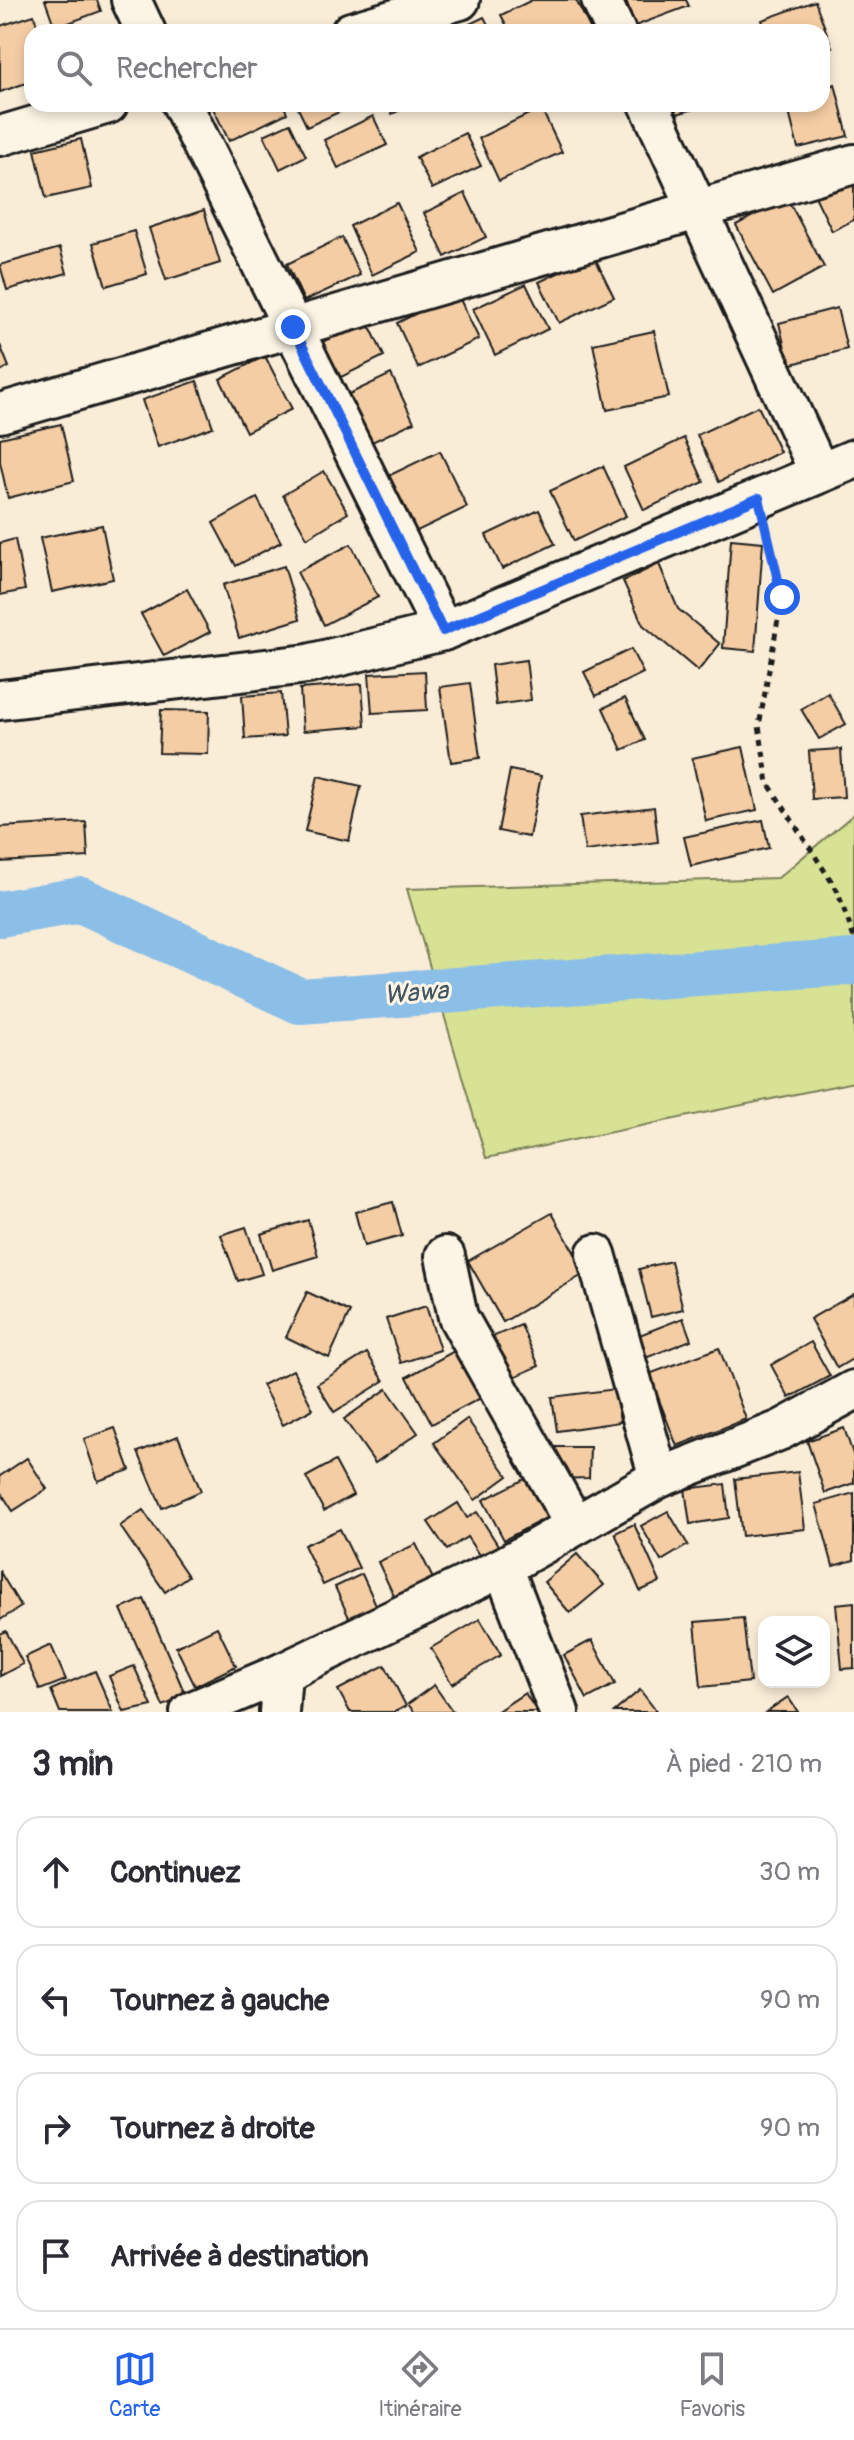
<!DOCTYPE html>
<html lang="fr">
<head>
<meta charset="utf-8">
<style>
  body { margin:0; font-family:Pangolin,sans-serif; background:#f2f2f3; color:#2b2b33 }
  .controls { position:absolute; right:24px; bottom:24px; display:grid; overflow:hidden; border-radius:16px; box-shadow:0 4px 12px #0003 }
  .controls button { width:72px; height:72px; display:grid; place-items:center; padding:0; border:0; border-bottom:2px solid #e1e1e2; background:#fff; color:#2b2b33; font:40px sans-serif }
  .stop { position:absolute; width:24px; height:24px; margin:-18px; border:6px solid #2563eb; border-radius:50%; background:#fff }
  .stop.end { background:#2563eb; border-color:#fff; box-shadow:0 2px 8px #0008 }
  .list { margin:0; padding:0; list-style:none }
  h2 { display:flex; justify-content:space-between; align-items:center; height:104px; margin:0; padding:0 32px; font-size:34px }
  h2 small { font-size:26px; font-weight:400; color:#7c7c81 }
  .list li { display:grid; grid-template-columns:52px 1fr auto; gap:24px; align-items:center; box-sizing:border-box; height:112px; margin:0 16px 16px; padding:0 16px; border:2px solid #e1e1e2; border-radius:24px }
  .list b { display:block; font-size:30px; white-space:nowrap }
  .list em { font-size:26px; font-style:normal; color:#7c7c81 }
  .icon { flex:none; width:44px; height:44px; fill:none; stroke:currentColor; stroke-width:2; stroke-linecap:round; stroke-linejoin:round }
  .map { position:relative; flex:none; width:854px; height:1712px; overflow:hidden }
  .search { position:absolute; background:#fff; box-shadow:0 4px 12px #0003; left:24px; right:24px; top:24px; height:88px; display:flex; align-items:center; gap:20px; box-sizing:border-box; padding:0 28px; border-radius:24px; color:#7c7c81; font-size:30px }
  .sheet { height:616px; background:#fff }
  nav { display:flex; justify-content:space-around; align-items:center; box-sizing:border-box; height:112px; border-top:2px solid #e1e1e2; background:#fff; font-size:22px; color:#7c7c81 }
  nav a { display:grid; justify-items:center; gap:4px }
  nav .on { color:#2563eb }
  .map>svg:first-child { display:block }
  .green { fill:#d7e295; stroke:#7a7f58; stroke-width:2 }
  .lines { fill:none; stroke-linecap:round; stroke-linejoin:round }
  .river { stroke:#8bbfe8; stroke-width:46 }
  .building { fill:#f4cda4; stroke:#1c1c1c; stroke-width:2 }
  .minor-casing { stroke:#1c1c1c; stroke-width:44 }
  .path { stroke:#1c1c1c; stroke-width:5; stroke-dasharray:6 6; stroke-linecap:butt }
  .minor { stroke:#fcf5e5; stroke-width:38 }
  .route { stroke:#2563eb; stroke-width:10 }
  .labels { text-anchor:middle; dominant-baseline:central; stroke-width:6; stroke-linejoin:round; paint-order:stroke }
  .water-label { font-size:26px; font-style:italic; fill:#435563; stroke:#fcf5e5 }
</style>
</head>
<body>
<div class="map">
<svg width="854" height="1712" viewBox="0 0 854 1712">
  <rect width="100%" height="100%" fill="#faedd8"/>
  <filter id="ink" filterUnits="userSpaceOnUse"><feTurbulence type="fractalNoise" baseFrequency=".0125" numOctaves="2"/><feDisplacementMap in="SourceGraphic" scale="16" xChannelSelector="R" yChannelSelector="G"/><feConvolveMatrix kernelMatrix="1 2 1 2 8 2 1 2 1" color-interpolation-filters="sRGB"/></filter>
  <g filter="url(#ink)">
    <polygon class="green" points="854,814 854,1082 486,1158 407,889 778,878"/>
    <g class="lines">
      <polyline class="river" points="0,914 81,900 300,1001 854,962"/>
    </g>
    <g class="building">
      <polygon points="45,0 97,0 101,11 55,28"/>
      <polygon points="532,0 576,0 592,32 510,32 501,15"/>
      <polygon points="626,0 686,0 689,6 635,26"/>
      <polygon points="815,1 832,47 822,51 822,32 766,32 762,20"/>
      <polygon points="34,15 39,32 32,32 32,81 0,92 0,26"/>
      <polygon points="484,17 492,32 453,32"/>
      <polygon points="835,84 848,136 798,148 787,104 822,104 822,88"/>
      <polygon points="211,104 283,104 287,113 229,141"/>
      <polygon points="296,104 356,104 307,127"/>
      <polygon points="387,104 413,104 392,114"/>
      <polygon points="674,104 711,104 677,114"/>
      <polygon points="541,108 562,152 499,181 479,138"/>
      <polygon points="373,116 387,145 338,168 324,140"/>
      <polygon points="290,123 306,156 280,169 264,135"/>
      <polygon points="465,133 481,166 432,189 416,157"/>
      <polygon points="81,139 92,188 46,198 35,150"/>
      <polygon points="854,171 854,220 832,231 813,192"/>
      <polygon points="465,193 486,237 445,257 424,213"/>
      <polygon points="787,198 824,267 773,295 736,225"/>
      <polygon points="397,203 420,252 372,275 350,226"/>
      <polygon points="204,210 220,263 166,280 149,228"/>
      <polygon points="134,231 147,274 106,286 93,243"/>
      <polygon points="342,237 360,275 304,301 287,264"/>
      <polygon points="60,248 67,273 7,290 0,265"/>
      <polygon points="594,256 614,297 559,323 539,282"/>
      <polygon points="526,284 548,329 495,355 473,309"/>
      <polygon points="457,293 479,339 418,368 397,323"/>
      <polygon points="837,308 847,349 789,365 779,323"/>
      <polygon points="367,320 384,356 337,379 320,343"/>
      <polygon points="654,331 669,397 607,410 593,344"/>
      <polygon points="0,345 9,367 0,371"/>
      <polygon points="265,356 292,409 246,432 220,379"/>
      <polygon points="391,374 414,422 370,443 347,395"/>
      <polygon points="197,381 213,427 158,447 142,400"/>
      <polygon points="758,406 780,452 719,482 697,435"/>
      <polygon points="61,424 74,481 8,498 0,462 0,438"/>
      <polygon points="684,438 704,482 644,510 624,467"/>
      <polygon points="440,451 467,507 413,533 386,477"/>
      <polygon points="603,466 626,516 574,541 550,491"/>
      <polygon points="324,471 348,513 307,538 283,495"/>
      <polygon points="257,498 281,542 236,566 213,523"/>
      <polygon points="539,510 555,544 502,569 486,535"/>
      <polygon points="102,525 113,579 52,592 40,538"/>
      <polygon points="15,539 25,590 0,595 0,543"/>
      <polygon points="731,539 763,542 755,651 723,648"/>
      <polygon points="351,544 378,597 324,625 297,572"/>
      <polygon points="659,564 678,609 720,644 698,671 643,625 623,581"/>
      <polygon points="284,566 300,619 239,638 223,585"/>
      <polygon points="187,589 210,632 164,656 141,614"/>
      <polygon points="631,649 643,673 596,696 584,672"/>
      <polygon points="526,660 531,700 496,705 491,665"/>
      <polygon points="425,671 427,710 372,713 369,674"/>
      <polygon points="470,683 480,758 451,762 440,687"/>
      <polygon points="362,684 365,726 303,731 300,689"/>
      <polygon points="281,693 285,736 245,739 242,696"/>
      <polygon points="828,693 846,724 819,739 801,709"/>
      <polygon points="625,698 645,740 622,750 603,708"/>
      <polygon points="161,710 209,711 208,754 159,753"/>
      <polygon points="743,747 757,810 706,821 692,758"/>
      <polygon points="841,749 844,797 812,799 809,751"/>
      <polygon points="510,770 541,776 529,837 498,831"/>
      <polygon points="318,776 361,786 349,841 305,831"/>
      <polygon points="654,807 658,842 585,851 580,816"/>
      <polygon points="763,820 769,848 691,866 684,837"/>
      <polygon points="86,822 88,857 0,862 0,827"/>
      <polygon points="393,1202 402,1236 364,1246 355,1212"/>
      <polygon points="552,1213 586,1273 503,1322 468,1261"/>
      <polygon points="308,1220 318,1256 272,1270 261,1234"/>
      <polygon points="246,1227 262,1274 238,1281 221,1235"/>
      <polygon points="671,1261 683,1309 651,1317 639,1269"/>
      <polygon points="307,1292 350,1312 329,1358 286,1337"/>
      <polygon points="854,1294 854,1358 837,1368 810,1319"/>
      <polygon points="426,1306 440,1350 401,1363 386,1319"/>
      <polygon points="683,1318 691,1340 638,1361 629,1339"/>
      <polygon points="521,1325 539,1366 505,1381 487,1339"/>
      <polygon points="811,1342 830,1376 789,1398 771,1365"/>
      <polygon points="465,1345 490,1393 432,1424 407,1377"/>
      <polygon points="719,1348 746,1419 677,1446 649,1374"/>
      <polygon points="367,1353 384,1381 334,1412 317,1384"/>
      <polygon points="293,1370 313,1409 283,1425 262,1385"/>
      <polygon points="387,1389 418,1433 375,1463 344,1419"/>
      <polygon points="616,1389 620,1422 557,1431 552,1397"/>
      <polygon points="467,1419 508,1476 475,1500 434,1443"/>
      <polygon points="115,1428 130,1470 98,1481 84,1439"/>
      <polygon points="844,1428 854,1457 854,1483 825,1493 807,1441"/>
      <polygon points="178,1436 201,1491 162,1508 138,1452"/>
      <polygon points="553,1447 590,1447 589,1478 555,1479"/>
      <polygon points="27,1458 47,1489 13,1511 0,1491 0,1476"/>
      <polygon points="335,1461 353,1495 324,1511 306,1477"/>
      <polygon points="539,1472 559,1511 504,1540 483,1500"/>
      <polygon points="798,1472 805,1529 742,1536 735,1479"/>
      <polygon points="725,1484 729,1518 690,1524 685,1489"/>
      <polygon points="854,1493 854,1560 833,1566 816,1504"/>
      <polygon points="458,1503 467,1518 477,1512 501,1550 483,1561 467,1537 447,1550 428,1522"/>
      <polygon points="143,1510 188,1576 165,1592 120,1526"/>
      <polygon points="668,1511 688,1545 661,1561 641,1526"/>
      <polygon points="634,1524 660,1582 640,1591 615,1533"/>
      <polygon points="340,1529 359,1568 323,1585 304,1545"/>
      <polygon points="416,1544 438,1589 399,1607 378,1562"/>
      <polygon points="577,1554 604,1585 570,1613 544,1582"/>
      <polygon points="0,1572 21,1607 0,1620"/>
      <polygon points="362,1574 378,1609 351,1622 335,1587"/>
      <polygon points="144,1599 186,1696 163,1706 121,1609"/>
      <polygon points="854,1602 854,1668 842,1669 836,1604"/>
      <polygon points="743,1618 750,1682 701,1687 695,1622"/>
      <polygon points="480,1619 501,1655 452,1684 431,1648"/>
      <polygon points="217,1627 236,1666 195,1686 176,1647"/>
      <polygon points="6,1631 23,1664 0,1676 0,1634"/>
      <polygon points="592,1640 615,1684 587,1699 564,1655"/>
      <polygon points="51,1645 66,1680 40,1690 25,1657"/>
      <polygon points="385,1665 406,1706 395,1712 350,1712 338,1690"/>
      <polygon points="134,1666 152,1706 124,1712 109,1676"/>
      <polygon points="95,1671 113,1712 60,1712 51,1690"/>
      <polygon points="434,1685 453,1712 414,1712 408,1704"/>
      <polygon points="640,1690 657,1712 614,1712"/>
      <polygon points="525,1693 537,1712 496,1712"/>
      <polygon points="788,1697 798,1712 766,1712"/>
    </g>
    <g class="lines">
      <defs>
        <g id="minor">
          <polyline points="131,0 146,32"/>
          <polyline points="601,0 616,32"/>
          <polyline points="351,32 460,0"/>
          <polyline points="182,104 443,631"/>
          <polyline points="649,104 819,472"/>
          <polyline points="0,136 108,104"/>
          <polyline points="0,413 854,164"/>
          <polyline points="0,700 308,664 443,631 854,459"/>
          <polyline points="596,1254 659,1478"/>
          <polyline points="445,1256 458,1317 574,1524"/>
          <polyline points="503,1567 559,1712"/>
          <polyline points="190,1712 282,1673 503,1567 659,1478 781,1430 854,1390"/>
          <polyline points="279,1712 282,1673"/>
        </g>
      </defs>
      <use href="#minor" class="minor-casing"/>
      <polyline class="path" points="766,527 782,597 759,726 768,783 837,890 854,938"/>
      <use href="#minor" class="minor"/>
    </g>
  </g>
  <g class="lines" filter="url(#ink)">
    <polyline class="route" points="293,327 443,631 759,498 782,597"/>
  </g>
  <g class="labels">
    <g class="water-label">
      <text transform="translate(416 993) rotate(-4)">Wawa</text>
    </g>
  </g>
</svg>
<div class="controls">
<button><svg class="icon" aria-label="layers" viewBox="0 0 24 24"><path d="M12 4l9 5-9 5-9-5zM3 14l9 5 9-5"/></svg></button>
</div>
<div class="stop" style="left:782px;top:597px"></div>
<div class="stop end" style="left:293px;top:327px"></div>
<div class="search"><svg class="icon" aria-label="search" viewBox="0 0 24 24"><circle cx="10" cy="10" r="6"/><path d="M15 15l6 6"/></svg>Rechercher</div>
</div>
<section class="sheet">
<h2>3 min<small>À pied · 210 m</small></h2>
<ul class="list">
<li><svg class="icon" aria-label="ahead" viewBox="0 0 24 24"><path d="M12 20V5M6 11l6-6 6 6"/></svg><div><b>Continuez</b></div><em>30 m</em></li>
<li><svg class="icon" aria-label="left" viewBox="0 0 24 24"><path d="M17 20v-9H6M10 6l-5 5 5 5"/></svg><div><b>Tournez à gauche</b></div><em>90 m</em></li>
<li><svg class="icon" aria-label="right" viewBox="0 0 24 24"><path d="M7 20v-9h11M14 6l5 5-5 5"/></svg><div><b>Tournez à droite</b></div><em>90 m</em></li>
<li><svg class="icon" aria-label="arrive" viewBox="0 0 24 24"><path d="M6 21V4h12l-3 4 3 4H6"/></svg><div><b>Arrivée à destination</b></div></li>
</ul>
</section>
<nav>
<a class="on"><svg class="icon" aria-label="map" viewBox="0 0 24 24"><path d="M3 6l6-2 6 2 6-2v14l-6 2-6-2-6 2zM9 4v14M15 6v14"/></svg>Carte</a>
<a><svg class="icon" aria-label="directions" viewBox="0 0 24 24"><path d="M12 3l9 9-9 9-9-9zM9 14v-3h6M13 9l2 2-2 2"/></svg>Itinéraire</a>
<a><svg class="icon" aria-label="saved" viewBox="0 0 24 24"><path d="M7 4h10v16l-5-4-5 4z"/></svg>Favoris</a>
</nav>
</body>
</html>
